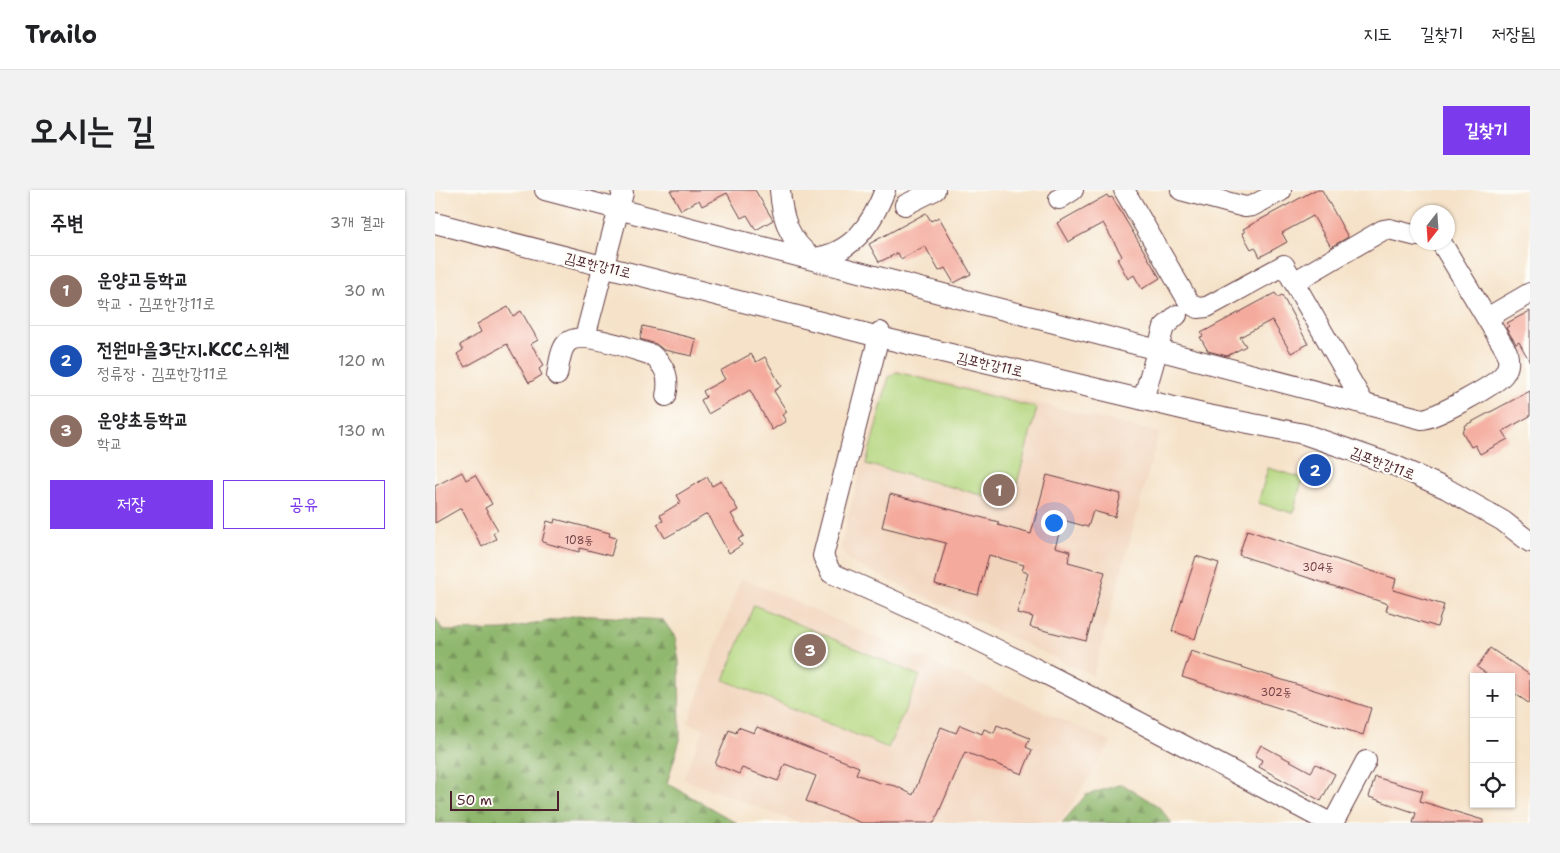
<!DOCTYPE html>
<html lang="ko">
<head>
<meta charset="utf-8">
<style>
  body { margin:0; font-family:"Shantell Sans","Poor Story",sans-serif; background:#f2f2f2; color:#202124 }
  .controls { position:absolute; right:15px; bottom:15px; display:grid; overflow:hidden; border-radius:0px; box-shadow:0 1px 4px #0004 }
  .controls button { width:45px; height:45px; display:grid; place-items:center; padding:0; border:0; border-bottom:1px solid #e0e0e0; background:#fff; color:#202124; font:25px sans-serif }
  .compass { position:absolute; left:975px; top:15px; width:45px; height:45px; border-radius:50%; background:#fff; box-shadow:0 1px 4px #0004; rotate:197deg }
  .scale { position:absolute; left:15px; bottom:12px; width:109px; box-sizing:border-box; padding-left:5px; border:2px solid #4a1f2b; border-top:0; font-size:14px; line-height:18px; white-space:nowrap; color:#4a1f2b; -webkit-text-stroke:4px #fdfcf7; paint-order:stroke }
  .you { position:absolute; left:618px; top:332px; width:18px; height:18px; margin:-12px; border:4px solid #fff; border-radius:50%; background:#1a73e8; box-shadow:0 0 0 8px #1a73e833 }
  .badge { display:grid; place-items:center; width:32px; height:32px; border-radius:50%; background:#7c3aed; color:#fff; font-size:16px; font-weight:700 }
  .pin { position:absolute; translate:-50% -50%; border:2px solid #fff; box-shadow:0 1px 5px #0006 }
  .list { margin:0; padding:0; list-style:none }
  h2 { display:flex; justify-content:space-between; align-items:center; height:65px; margin:0; padding:0 20px; font-size:21px }
  h2 small { font-size:16px; font-weight:400; color:#757577 }
  .list li { display:grid; grid-template-columns:32px 1fr auto; gap:15px; align-items:center; box-sizing:border-box; height:70px; padding:0 20px; border-top:1px solid #e0e0e0 }
  .list b { display:block; font-size:19px; white-space:nowrap }
  .list p { margin:0; font-size:16px; white-space:nowrap; color:#757577 }
  .list em { font-size:16px; font-style:normal; color:#757577 }
  .actions { display:flex; gap:10px; padding:15px 20px }
  .actions a { flex:1; padding:11px 0; border:1px solid #7c3aed; border-radius:0px; text-align:center; font-size:18px; color:#7c3aed }
  .actions .main { background:#7c3aed; color:#fff }
  .icon { flex:none; width:28px; height:28px; fill:none; stroke:currentColor; stroke-width:2; stroke-linecap:round; stroke-linejoin:round }
  .map { position:relative; flex:none; width:1095px; height:633px; overflow:hidden; border-radius:0px }
  header { display:flex; align-items:center; gap:30px; box-sizing:border-box; height:70px; padding:0 25px; background:#fff; border-bottom:1px solid #e0e0e0 }
  header strong { font-size:24px }
  nav { display:flex; gap:28px; margin-inline-start:auto; font-size:18px }
  .intro { display:flex; align-items:center; justify-content:space-between; box-sizing:border-box; height:120px; padding:0 30px }
  h1 { margin:0; font-size:35px }
  .button { padding:12px 22px; border-radius:0px; background:#7c3aed; color:#fff; font-size:18px; font-weight:700 }
  main { display:flex; gap:30px; padding:0 30px }
  aside { flex:1; background:#fff; border-radius:0px; box-shadow:0 1px 4px #0004 }
  .map>svg:first-child { display:block }
  .built { fill:#f2d5bd }
  .forest { fill:url(#forest-firs); stroke:#6c6b4c }
  .pitch { fill:#b4d67e; stroke:#7f7a54 }
  .building { fill:#f4aa9c }
  .lines { fill:none; stroke-linecap:round; stroke-linejoin:round }
  .minor-casing { stroke:#643c43; stroke-width:22 }
  .minor { stroke:#fff; stroke-width:20 }
  .labels { text-anchor:middle; dominant-baseline:central; stroke-width:4.5; stroke-linejoin:round; paint-order:stroke }
  .number-label { font-size:11px; fill:#744247 }
  .street-label { font-size:14px; fill:#4a1f2b; stroke:#fdfcf7 }
</style>
</head>
<body>
<header>
<strong>Trailo</strong>
<nav><a>지도</a><a>길찾기</a><a>저장됨</a></nav>
</header>
<div class="intro"><h1>오시는 길</h1><a class="button">길찾기</a></div>
<main>
<aside>
<h2>주변<small>3개 결과</small></h2>
<ul class="list">
<li><span class="badge" style="background:#8d6e63">1</span><div><b>운양고등학교</b><p>학교 · 김포한강11로</p></div><em>30 m</em></li>
<li><span class="badge" style="background:#1a4fb4">2</span><div><b>전원마을3단지.KCC스위첸</b><p>정류장 · 김포한강11로</p></div><em>120 m</em></li>
<li><span class="badge" style="background:#8d6e63">3</span><div><b>운양초등학교</b><p>학교</p></div><em>130 m</em></li>
</ul>
<div class="actions"><a class="main">저장</a><a>공유</a></div>
</aside>
<div class="map">
<svg width="1095" height="633" viewBox="0 0 1095 633">
  <defs>
    <pattern id="forest-firs" width="22" height="20" patternUnits="userSpaceOnUse" patternTransform="scale(1.25)"><rect width="22" height="20" fill="#8fb76d"/><path d="M5 1l3.5 6h-7zM16 11l3.5 6h-7z" fill="#77945a"/></pattern>
  </defs>
  <rect width="100%" height="100%" fill="#fdfcf7"/>
  <filter id="ink" filterUnits="userSpaceOnUse"><feTurbulence type="fractalNoise" baseFrequency=".02" numOctaves="2"/><feDisplacementMap in="SourceGraphic" scale="10" xChannelSelector="R" yChannelSelector="G"/><feConvolveMatrix kernelMatrix="1 2 1 2 8 2 1 2 1" color-interpolation-filters="sRGB"/></filter>
  <filter id="wash" filterUnits="userSpaceOnUse"><feTurbulence type="fractalNoise" baseFrequency=".0096" numOctaves="4" result="noise"/><feDisplacementMap in="SourceGraphic" scale="20" xChannelSelector="R" yChannelSelector="G"/><feGaussianBlur stdDeviation="1.12" result="paint"/><feColorMatrix in="noise" values="0 0 0 0 0 0 0 0 0 0 0 0 0 0 0 0 0 1.4 0 .05"/><feComposite in="paint" operator="in"/></filter>
  <g filter="url(#wash)">
    <rect width="100%" height="100%" fill="#f5e2c8"/>
    <g class="built">
      <polygon points="461,179 724,243 658,486 416,372 405,358 451,185"/>
      <polygon points="306,388 677,552 626,631 619,633 364,633 248,589 269,540 253,533"/>
    </g>
    <g class="forest">
      <polygon points="142,425 228,430 240,447 244,471 245,550 232,593 302,633 0,633 0,427 8,441 70,440"/>
      <polygon points="687,594 723,616 737,633 627,633 651,605"/>
    </g>
    <g class="pitch">
      <polygon points="462,182 602,218 579,305 568,311 431,274 454,187"/>
      <polygon points="833,278 868,288 858,323 823,313"/>
      <polygon points="319,415 485,486 453,558 289,490"/>
    </g>
    <g id="blocks">
      <g class="building">
        <polygon points="235,0 320,0 338,30 321,40 312,25 306,28 292,3 267,16 264,10 246,20"/>
        <polygon points="880,0 887,0 913,47 896,57 878,26 847,43 852,52 825,67 820,57 816,59 807,43 810,42 808,39"/>
        <polygon points="672,5 674,8 677,7 725,88 707,99 699,85 693,89 682,69 687,66 668,33 633,52 622,33"/>
        <polygon points="491,23 496,31 504,27 536,84 519,93 510,78 504,81 490,56 466,69 463,63 444,72 434,54"/>
        <polygon points="840,103 843,107 847,105 873,154 856,163 837,130 805,147 811,156 792,166 773,161 765,147 768,146 766,143"/>
        <polygon points="73,117 78,126 86,121 103,150 96,154 109,175 104,179 107,185 94,193 72,154 30,177 22,164 28,160 25,155 46,142 42,134"/>
        <polygon points="1095,121 1095,172 1084,152 1081,154 1071,138 1074,136 1072,133"/>
        <polygon points="208,136 261,149 257,166 229,160 221,154 205,149"/>
        <polygon points="316,164 321,172 330,167 346,196 339,201 352,222 347,225 351,231 337,240 315,200 273,224 266,210 271,207 268,201 290,189 285,181"/>
        <polygon points="1095,201 1095,226 1068,241 1073,249 1045,264 1040,255 1036,257 1027,241 1030,239 1029,236"/>
        <polygon points="27,282 31,290 40,285 57,314 50,318 63,340 58,343 61,349 47,357 26,318 0,333 0,296"/>
        <polygon points="612,285 686,304 680,327 658,321 653,337 628,330 620,357 635,361 633,372 670,382 651,451 595,437 598,427 582,423 593,383 587,381 589,375 554,365 543,405 500,394 511,353 447,337 455,304 564,332 563,335 596,344"/>
        <polygon points="272,287 277,296 286,291 303,320 296,324 309,346 303,349 307,355 294,363 272,324 230,348 222,334 228,331 225,325 246,312 242,305"/>
        <polygon points="120,329 175,343 174,346 181,348 176,366 145,358 144,362 107,352 112,331 119,333"/>
        <polygon points="812,340 961,389 958,400 1009,415 1002,437 951,421 953,414 804,365"/>
        <polygon points="761,366 784,373 760,449 737,441"/>
        <polygon points="1055,458 1095,485 1095,514 1076,501 1076,487 1056,487 1042,477"/>
        <polygon points="756,461 936,518 928,545 747,487"/>
        <polygon points="525,535 547,544 549,539 559,543 562,535 595,548 591,557 597,560 587,584 530,562 499,633 427,633 371,611 381,586 350,574 343,591 307,578 304,584 280,574 294,540 301,543 303,537 319,543 322,537 424,577 421,584 445,593 461,596 478,605 506,537 521,543"/>
        <polygon points="826,555 876,582 881,574 900,584 886,611 824,577 827,570 820,566"/>
        <polygon points="940,587 988,601 985,611 1048,630 1048,633 978,633 981,623 934,607"/>
      </g>
    </g>
  </g>
  <g filter="url(#ink)">
    <use href="#blocks" fill-opacity="0" stroke="#643c43" stroke-width="1"/>
    <g class="lines">
      <defs>
        <g id="minor">
          <path d="M110,0L987,229C1000,228 1061,195 1069,184C1074,177 1074,171 1072,162L1006,52"/>
          <path d="M345,0C347,28 354,51 378,68C417,64 437,34 450,0"/>
          <polyline points="689,0 755,114 763,118 772,117 849,75 928,212"/>
          <polyline points="746,0 810,17 817,16 846,1"/>
          <polyline points="624,9 638,0"/>
          <polyline points="470,15 500,0"/>
          <polyline points="0,33 444,147 768,224 869,244 961,276 1012,299 1068,331 1095,352"/>
          <polyline points="859,92 948,40 954,39 982,46"/>
          <polyline points="1052,128 1095,103"/>
          <path d="M445,142L388,366L396,383C567,456 730,546 895,633"/>
          <polyline points="150,147 188,3 186,0"/>
          <path d="M122,185C124,176 125,161 131,154C144,138 199,160 217,165C231,177 235,188 231,206"/>
          <polyline points="708,210 729,137 742,125"/>
          <polyline points="898,633 931,571"/>
        </g>
      </defs>
      <use href="#minor" class="minor-casing"/>
      <use href="#minor" class="minor"/>
    </g>
  </g>
  <g class="labels">
    <g class="number-label">
      <text x="144" y="350">108동</text>
      <text x="883" y="377">304동</text>
      <text x="841" y="502">302동</text>
    </g>
    <g class="street-label">
      <text transform="translate(163 75) rotate(14)">김포한강11로</text>
      <text transform="translate(555 174) rotate(13)">김포한강11로</text>
      <text transform="translate(948 273) rotate(21)">김포한강11로</text>
    </g>
  </g>
</svg>
<div class="controls">
<button>+</button>
<button>−</button>
<button><svg class="icon" aria-label="locate" viewBox="0 0 24 24"><circle cx="12" cy="12" r="6"/><path d="M12 2v4M12 18v4M2 12h4M18 12h4"/></svg></button>
</div>
<svg class="compass" viewBox="-18 -18 36 36"><path d="M0-13l5 13h-10z" fill="#e53935"/><path d="M0 13l5-13h-10z" fill="#757577"/></svg>
<div class="scale">50 m</div>
<div class="you"></div>
<div class="pin badge" style="left:564px;top:300px;background:#8d6e63">1</div>
<div class="pin badge" style="left:880px;top:280px;background:#1a4fb4">2</div>
<div class="pin badge" style="left:375px;top:460px;background:#8d6e63">3</div>
</div>
</main>
</body>
</html>
